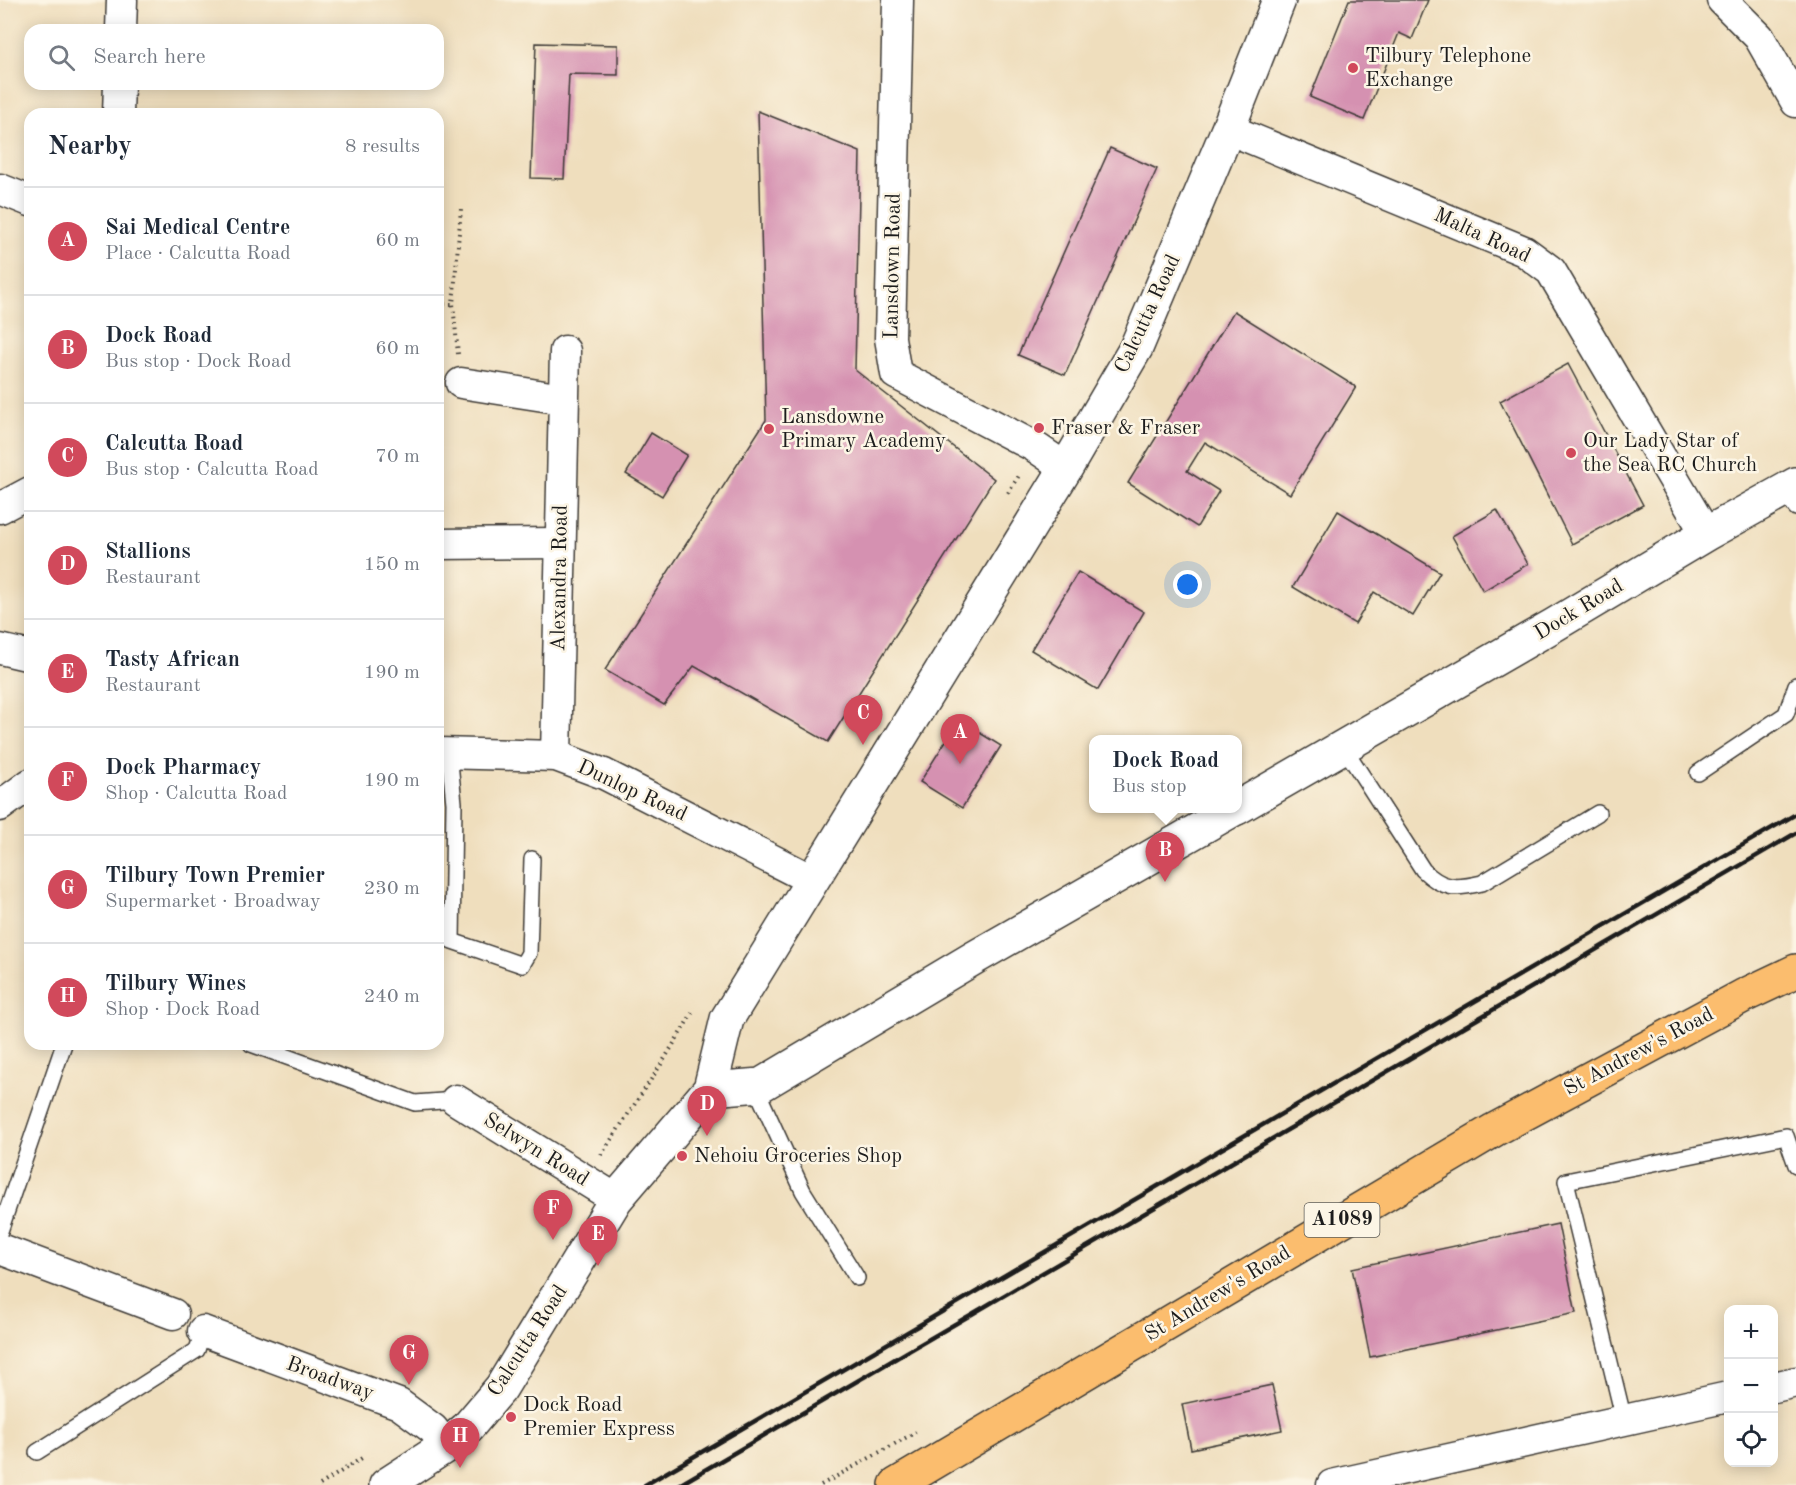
<!DOCTYPE html>
<html lang="en">
<head>
<meta charset="utf-8">
<style>
  body { margin:0; font-family:"Old Standard TT",serif; background:#f6f6f7; color:#1f2937 }
  .controls { position:absolute; right:18px; bottom:18px; display:grid; overflow:hidden; border-radius:12px; box-shadow:0 3px 15px #0003 }
  .controls button { width:54px; height:54px; display:grid; place-items:center; padding:0; border:0; border-bottom:2px solid #e0e1e3; background:#fff; color:#1f2937; font:30px sans-serif }
  .you { position:absolute; left:1188px; top:585px; width:21px; height:21px; margin:-15px; border:4px solid #fff; border-radius:50%; background:#1a73e8; box-shadow:0 0 0 9px #1a73e833 }
  .badge { display:grid; place-items:center; width:39px; height:39px; border-radius:50%; background:#d1495b; color:#fff; font-size:20px; font-weight:700 }
  .pin { position:absolute; translate:-50% -50px; filter:drop-shadow(0 2px 3px #0008) }
  .pin::after { content:''; position:absolute; top:32px; width:21px; height:18px; background:inherit; clip-path:polygon(0 0,100% 0,50% 100%) }
  .popup { position:absolute; left:1089px; top:735px; width:153px; height:78px; box-sizing:border-box; display:grid; place-content:center; border-radius:12px; background:#fff; filter:drop-shadow(0 2px 4px #0005); font-size:20px; white-space:nowrap; color:#747a83 }
  .popup b { font-size:22px; color:#1f2937 }
  .popup::after { content:''; position:absolute; left:50%; top:100%; margin-left:-12px; border:12px solid transparent; border-top-color:#fff }
  .list { margin:0; padding:0; list-style:none }
  h2 { display:flex; justify-content:space-between; align-items:center; height:78px; margin:0; padding:0 24px; font-size:26px }
  h2 small { font-size:20px; font-weight:400; color:#747a83 }
  .list li { display:grid; grid-template-columns:39px 1fr auto; gap:18px; align-items:center; box-sizing:border-box; height:108px; padding:0 24px; border-top:2px solid #e0e1e3 }
  .list b { display:block; font-size:22px; white-space:nowrap }
  .list p { margin:0; font-size:20px; white-space:nowrap; color:#747a83 }
  .list em { font-size:20px; font-style:normal; color:#747a83 }
  .icon { flex:none; width:33px; height:33px; fill:none; stroke:currentColor; stroke-width:2; stroke-linecap:round; stroke-linejoin:round }
  .map { position:relative; flex:none; width:1796px; height:1485px; overflow:hidden }
  .search { position:absolute; background:#fff; box-shadow:0 3px 15px #0003; left:24px; top:24px; width:420px; height:66px; display:flex; align-items:center; gap:15px; box-sizing:border-box; padding:0 21px; border-radius:18px; color:#747a83; font-size:22px }
  .panel { position:absolute; background:#fff; box-shadow:0 3px 15px #0003; left:24px; top:108px; width:420px; height:942px; border-radius:18px }
  .map>svg:first-child { display:block }
  .building { fill:#d591b1 }
  .lines { fill:none; stroke-linecap:round; stroke-linejoin:round }
  .service-casing { stroke:#3c3934; stroke-width:18 }
  .minor-casing { stroke:#3c3934; stroke-width:33 }
  .tertiary-casing { stroke:#3c3934; stroke-width:36 }
  .trunk-casing { stroke:#3c3934; stroke-width:36 }
  .path { stroke:#3c3934; stroke-width:4; stroke-dasharray:1.5 4.5; stroke-linecap:butt }
  .service { stroke:#fff; stroke-width:15 }
  .minor { stroke:#fff; stroke-width:30 }
  .tertiary { stroke:#fff; stroke-width:33 }
  .trunk { stroke:#fbbd6e; stroke-width:33 }
  .rail { stroke:#1c1c1c; stroke-width:4.5 }
  .poi-dot { fill:#d1495b; stroke:#fcf5e5; stroke-width:2 }
  .labels { text-anchor:middle; dominant-baseline:central; stroke-width:5; stroke-linejoin:round; paint-order:stroke }
  .shield { fill:#fcf5e5; stroke:#5f5d58; stroke-width:1.5 }
  .shield-label { font-size:20px; font-weight:bold; fill:#1c1c1c }
  .poi-label { font-size:21px; fill:#1c1c1c; stroke:#fcf5e5; text-anchor:start }
  .street-label { font-size:21px; fill:#1c1c1c; stroke:#fcf5e5 }
</style>
</head>
<body>
<div class="map">
<svg width="1796" height="1485" viewBox="0 0 1796 1485">
  <rect width="100%" height="100%" fill="#fcf5e5"/>
  <filter id="ink" filterUnits="userSpaceOnUse"><feTurbulence type="fractalNoise" baseFrequency=".0167" numOctaves="2"/><feDisplacementMap in="SourceGraphic" scale="12" xChannelSelector="R" yChannelSelector="G"/><feConvolveMatrix kernelMatrix="1 2 1 2 8 2 1 2 1" color-interpolation-filters="sRGB"/></filter>
  <filter id="wash" filterUnits="userSpaceOnUse"><feTurbulence type="fractalNoise" baseFrequency=".008" numOctaves="4" result="noise"/><feDisplacementMap in="SourceGraphic" scale="24" xChannelSelector="R" yChannelSelector="G"/><feGaussianBlur stdDeviation="1.35" result="paint"/><feColorMatrix in="noise" values="0 0 0 0 0 0 0 0 0 0 0 0 0 0 0 0 0 1.4 0 .05"/><feComposite in="paint" operator="in"/></filter>
  <g filter="url(#wash)">
    <rect width="100%" height="100%" fill="#efdebd"/>
    <g id="blocks">
      <g class="building">
        <polygon points="1349,0 1428,0 1412,39 1399,33 1364,120 1310,97"/>
        <polygon points="536,43 618,45 618,75 569,74 564,179 531,178"/>
        <polygon points="758,111 860,152 855,370 994,479 828,742 694,666 664,705 605,670 766,420"/>
        <polygon points="1110,148 1157,169 1065,375 1018,355"/>
        <polygon points="1234,311 1356,387 1290,494 1205,442 1187,471 1219,491 1197,527 1128,483"/>
        <polygon points="1568,364 1643,505 1572,544 1500,401"/>
        <polygon points="651,433 687,455 662,496 626,474"/>
        <polygon points="1497,510 1528,564 1483,591 1452,536"/>
        <polygon points="1338,511 1440,572 1413,616 1374,592 1355,624 1293,587"/>
        <polygon points="1078,572 1144,612 1098,690 1031,650"/>
        <polygon points="959,720 1001,746 962,808 920,782"/>
        <polygon points="1558,1224 1576,1313 1370,1357 1352,1268"/>
        <polygon points="1272,1385 1282,1430 1191,1449 1182,1404"/>
      </g>
    </g>
  </g>
  <g filter="url(#ink)">
    <use href="#blocks" fill-opacity="0" stroke="#3c3934" stroke-width="1.5"/>
    <g class="lines">
      <defs>
        <g id="service">
          <polyline points="1784,490 1796,508"/>
          <path d="M1343,746L1423,870C1443,890 1456,889 1482,883L1598,813"/>
          <polyline points="449,753 454,803 452,941 522,965 529,953 532,859"/>
          <polyline points="1698,773 1786,714 1796,685"/>
          <polyline points="251,1044 415,1103 456,1100"/>
          <polyline points="755,1086 803,1191 857,1278"/>
          <polyline points="0,1231 64,1044"/>
          <polyline points="1624,1420 1566,1181 1786,1136 1796,1165"/>
          <polyline points="37,1452 197,1350 203,1331"/>
        </g>
        <g id="minor">
          <polyline points="898,0 890,338 896,374 1035,447 1066,468"/>
          <polyline points="1722,0 1759,37 1796,102"/>
          <polyline points="121,30 122,0"/>
          <polyline points="118,114 119,84"/>
          <polyline points="1228,129 1524,251 1551,271 1706,534"/>
          <polyline points="0,189 30,201"/>
          <polyline points="461,383 563,399"/>
          <polyline points="0,508 30,492"/>
          <polyline points="438,544 560,543"/>
          <polyline points="0,649 30,656"/>
          <polyline points="438,753 556,756 604,774 812,880"/>
          <polyline points="556,756 565,351"/>
          <polyline points="0,806 30,784"/>
          <polyline points="456,1100 616,1199"/>
          <polyline points="0,1249 173,1314"/>
          <polyline points="203,1331 399,1404 433,1429 446,1446"/>
          <polyline points="1774,1387 1796,1382"/>
          <polyline points="1332,1485 1728,1397"/>
        </g>
        <g id="tertiary">
          <polyline points="1237,808 1554,625 1706,534 1796,484"/>
          <polyline points="710,1089 761,1085 974,958 1236,808"/>
          <polyline points="386,1485 446,1446 467,1428 501,1388 616,1199 710,1089 727,1019 1066,468 1136,348 1228,129 1279,0"/>
        </g>
        <polyline id="trunk" points="896,1485 1494,1130 1743,996 1796,971"/>
      </defs>
      <use href="#service" class="service-casing"/>
      <use href="#minor" class="minor-casing"/>
      <use href="#tertiary" class="tertiary-casing"/>
      <use href="#trunk" class="trunk-casing"/>
      <g class="path">
        <polyline points="438,304 453,304"/>
        <polyline points="458,354 453,304 461,209"/>
        <polyline points="1008,493 1020,474"/>
        <polyline points="601,1155 662,1063 693,1012"/>
        <polyline points="320,1485 365,1456"/>
        <polyline points="821,1485 916,1432"/>
      </g>
      <use href="#service" class="service"/>
      <use href="#minor" class="minor"/>
      <use href="#tertiary" class="tertiary"/>
      <use href="#trunk" class="trunk"/>
      <g class="rail">
        <polyline points="645,1485 1796,814"/>
        <polyline points="679,1485 1796,833"/>
      </g>
    </g>
  </g>
  <g class="poi-dot">
    <circle cx="1353" cy="68" r="6"/>
    <circle cx="1039" cy="428" r="6"/>
    <circle cx="769" cy="429" r="6"/>
    <circle cx="1571" cy="453" r="6"/>
    <circle cx="682" cy="1156" r="6"/>
    <circle cx="511" cy="1417" r="6"/>
  </g>
  <g class="labels">
    <rect class="shield" x="1304.5" y="1203" width="75" height="34" rx="4.5"/>
    <g class="shield-label">
      <text x="1342" y="1220">A1089</text>
    </g>
    <g class="poi-label">
      <text x="1365" y="56">Tilbury Telephone<tspan x="1365" dy="24">Exchange</tspan></text>
      <text x="781" y="417">Lansdowne<tspan x="781" dy="24">Primary Academy</tspan></text>
      <text x="1051" y="428">Fraser &amp; Fraser</text>
      <text x="1583" y="441">Our Lady Star of<tspan x="1583" dy="24">the Sea RC Church</tspan></text>
      <text x="694" y="1156">Nehoiu Groceries Shop</text>
      <text x="523" y="1405">Dock Road<tspan x="523" dy="24">Premier Express</tspan></text>
    </g>
    <g class="street-label">
      <text transform="translate(1482 236) rotate(25)">Malta Road</text>
      <text transform="translate(893 266) rotate(-89)">Lansdown Road</text>
      <text transform="translate(1148 314) rotate(-65)">Calcutta Road</text>
      <text transform="translate(560 578) rotate(-89)">Alexandra Road</text>
      <text transform="translate(1579 610) rotate(-31)">Dock Road</text>
      <text transform="translate(632 791) rotate(25)">Dunlop Road</text>
      <text transform="translate(1639 1052) rotate(-28)">St Andrew's Road</text>
      <text transform="translate(536 1150) rotate(32)">Selwyn Road</text>
      <text transform="translate(1218 1294) rotate(-31)">St Andrew's Road</text>
      <text transform="translate(528 1341) rotate(-57)">Calcutta Road</text>
      <text transform="translate(330 1379) rotate(20)">Broadway</text>
    </g>
  </g>
</svg>
<div class="controls">
<button>+</button>
<button>−</button>
<button><svg class="icon" aria-label="locate" viewBox="0 0 24 24"><circle cx="12" cy="12" r="6"/><path d="M12 2v4M12 18v4M2 12h4M18 12h4"/></svg></button>
</div>
<div class="you"></div>
<div class="pin badge" style="left:960px;top:764px">A</div>
<div class="pin badge" style="left:1165px;top:882px">B</div>
<div class="popup"><b>Dock Road</b>Bus stop</div>
<div class="pin badge" style="left:863px;top:745px">C</div>
<div class="pin badge" style="left:707px;top:1136px">D</div>
<div class="pin badge" style="left:598px;top:1266px">E</div>
<div class="pin badge" style="left:553px;top:1240px">F</div>
<div class="pin badge" style="left:409px;top:1385px">G</div>
<div class="pin badge" style="left:460px;top:1468px">H</div>
<div class="search"><svg class="icon" aria-label="search" viewBox="0 0 24 24"><circle cx="10" cy="10" r="6"/><path d="M15 15l6 6"/></svg>Search here</div>
<section class="panel">
<h2>Nearby<small>8 results</small></h2>
<ul class="list">
<li><span class="badge">A</span><div><b>Sai Medical Centre</b><p>Place · Calcutta Road</p></div><em>60 m</em></li>
<li><span class="badge">B</span><div><b>Dock Road</b><p>Bus stop · Dock Road</p></div><em>60 m</em></li>
<li><span class="badge">C</span><div><b>Calcutta Road</b><p>Bus stop · Calcutta Road</p></div><em>70 m</em></li>
<li><span class="badge">D</span><div><b>Stallions</b><p>Restaurant</p></div><em>150 m</em></li>
<li><span class="badge">E</span><div><b>Tasty African</b><p>Restaurant</p></div><em>190 m</em></li>
<li><span class="badge">F</span><div><b>Dock Pharmacy</b><p>Shop · Calcutta Road</p></div><em>190 m</em></li>
<li><span class="badge">G</span><div><b>Tilbury Town Premier</b><p>Supermarket · Broadway</p></div><em>230 m</em></li>
<li><span class="badge">H</span><div><b>Tilbury Wines</b><p>Shop · Dock Road</p></div><em>240 m</em></li>
</ul>
</section>
</div>
</body>
</html>
